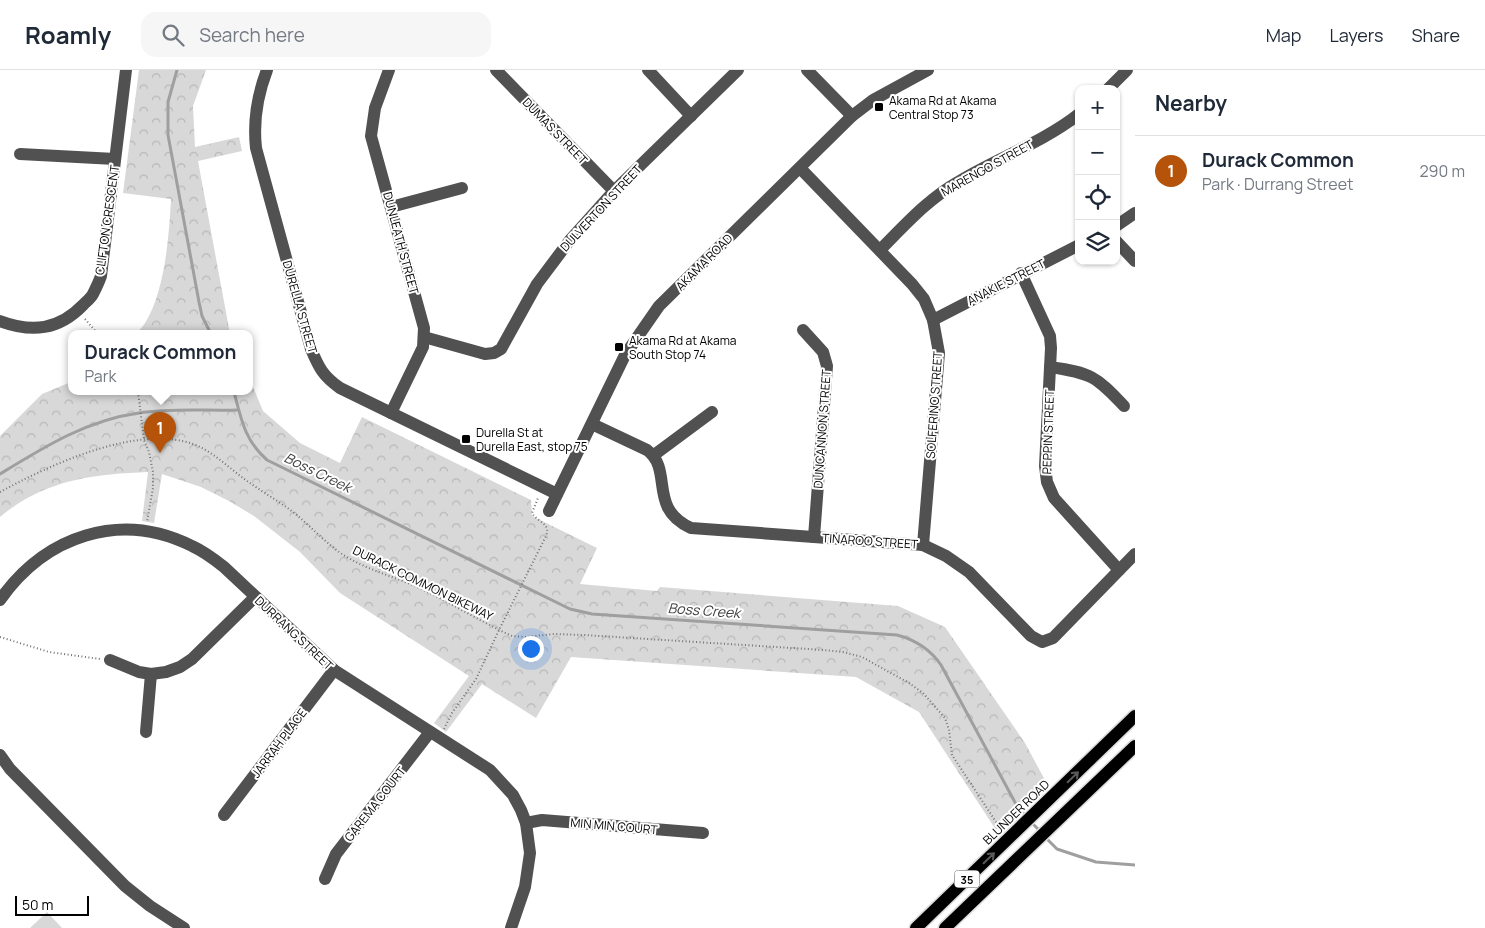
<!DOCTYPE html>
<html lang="en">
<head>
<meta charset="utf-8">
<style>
  body { margin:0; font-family:Manrope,sans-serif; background:#f6f6f7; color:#1f2937 }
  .controls { position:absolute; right:15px; top:15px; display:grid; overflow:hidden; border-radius:10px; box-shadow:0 1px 4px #0004 }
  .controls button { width:45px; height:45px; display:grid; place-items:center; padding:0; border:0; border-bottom:1px solid #e0e1e3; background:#fff; color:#1f2937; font:25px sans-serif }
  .scale { position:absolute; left:15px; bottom:12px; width:74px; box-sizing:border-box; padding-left:5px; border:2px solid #000; border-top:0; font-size:14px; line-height:18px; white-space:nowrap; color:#000; -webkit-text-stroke:4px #fff; paint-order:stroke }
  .you { position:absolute; left:530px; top:578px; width:18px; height:18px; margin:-12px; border:4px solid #fff; border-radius:50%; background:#1a73e8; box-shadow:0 0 0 8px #1a73e833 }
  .badge { display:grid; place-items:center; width:32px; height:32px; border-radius:50%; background:#b45309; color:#fff; font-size:16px; font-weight:700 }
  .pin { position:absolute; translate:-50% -41px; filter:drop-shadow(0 1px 2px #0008) }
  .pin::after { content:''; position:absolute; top:26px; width:18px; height:15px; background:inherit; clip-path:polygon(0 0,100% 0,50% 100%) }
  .popup { position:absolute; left:68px; top:260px; width:185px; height:65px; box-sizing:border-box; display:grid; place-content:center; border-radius:10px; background:#fff; filter:drop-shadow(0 1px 4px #0005); font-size:16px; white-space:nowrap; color:#747a83 }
  .popup b { font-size:19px; color:#1f2937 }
  .popup::after { content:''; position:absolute; left:50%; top:100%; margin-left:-10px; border:10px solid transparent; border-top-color:#fff }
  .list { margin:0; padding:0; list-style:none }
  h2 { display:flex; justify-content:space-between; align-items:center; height:65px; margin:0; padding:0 20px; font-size:21px }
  h2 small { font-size:16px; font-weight:400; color:#747a83 }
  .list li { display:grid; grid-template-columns:32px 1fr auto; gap:15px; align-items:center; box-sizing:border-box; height:70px; padding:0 20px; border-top:1px solid #e0e1e3 }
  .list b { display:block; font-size:19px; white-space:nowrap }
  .list p { margin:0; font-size:16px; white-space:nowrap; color:#747a83 }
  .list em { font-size:16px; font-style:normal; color:#747a83 }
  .icon { flex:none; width:28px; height:28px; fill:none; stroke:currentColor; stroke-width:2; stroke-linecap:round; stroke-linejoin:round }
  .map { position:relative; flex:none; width:1135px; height:858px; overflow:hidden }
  header { display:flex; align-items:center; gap:30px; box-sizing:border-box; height:70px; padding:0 25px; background:#fff; border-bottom:1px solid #e0e1e3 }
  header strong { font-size:24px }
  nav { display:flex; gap:28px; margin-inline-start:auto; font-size:18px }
  .search { width:350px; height:45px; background:#f6f6f7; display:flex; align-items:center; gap:12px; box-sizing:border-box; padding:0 18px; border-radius:15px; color:#747a83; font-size:19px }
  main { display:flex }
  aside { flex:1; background:#fff }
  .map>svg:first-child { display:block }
  .green { fill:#d8d8d8 }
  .park { fill:url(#park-crowns) }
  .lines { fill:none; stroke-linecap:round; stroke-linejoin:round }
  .stream { stroke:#9f9f9f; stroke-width:3 }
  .major-casing { stroke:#dbdbdb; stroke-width:15 }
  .path { stroke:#737373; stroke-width:2; stroke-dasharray:1 2.5; stroke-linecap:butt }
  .minor { stroke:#515151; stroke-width:12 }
  .major { stroke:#000; stroke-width:12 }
  .oneway { stroke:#595959 }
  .poi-dot { fill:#000; stroke:#fff; stroke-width:2 }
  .labels { text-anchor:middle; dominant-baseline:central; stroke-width:4; stroke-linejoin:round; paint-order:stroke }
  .shield { fill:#fff; stroke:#4c4c4c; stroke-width:1 }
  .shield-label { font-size:11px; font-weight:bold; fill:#000 }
  .poi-label { font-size:12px; fill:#000; stroke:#fff; text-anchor:start }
  .street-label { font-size:12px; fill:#000; stroke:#fff }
  .water-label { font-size:14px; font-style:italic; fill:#404040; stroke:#fff }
</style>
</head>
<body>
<header>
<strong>Roamly</strong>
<div class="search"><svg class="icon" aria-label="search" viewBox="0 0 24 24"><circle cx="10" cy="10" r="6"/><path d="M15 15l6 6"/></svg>Search here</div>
<nav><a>Map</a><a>Layers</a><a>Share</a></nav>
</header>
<main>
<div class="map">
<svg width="1135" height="858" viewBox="0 0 1135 858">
  <defs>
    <pattern id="park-crowns" width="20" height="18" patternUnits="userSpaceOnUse" patternTransform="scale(1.25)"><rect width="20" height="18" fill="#d8d8d8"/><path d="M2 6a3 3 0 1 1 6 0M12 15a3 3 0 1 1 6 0" fill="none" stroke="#b8b8b8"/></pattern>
  </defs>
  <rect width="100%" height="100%" fill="#fff"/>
  <polygon class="green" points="47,842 62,858 30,858"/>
  <g class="park">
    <path d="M139,0H206L193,36L195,77L239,67L242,81L198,91L230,264H135C138,261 143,257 145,253C165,221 169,166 171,129L123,123Z"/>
    <path d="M249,307L263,341L300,373L340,393L362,347L531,430L532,446L597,478L580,514L657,521L660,517L898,536L945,557L1025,673L1046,712L996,760L919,642L856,607L571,587L536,648L482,614L446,662L434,653L469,606L340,523L300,482L254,446L229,431L201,417L162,404L154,453L142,451L148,402C93,404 44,410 0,447V366L42,324L71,312V322H249Z"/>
  </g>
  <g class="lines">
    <g class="stream">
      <polyline points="177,0 168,32 168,65 199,232 202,246 211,264"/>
      <path d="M234,322C241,349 245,371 267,390L570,539L592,544L621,546L897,565C916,570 930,579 941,595L1017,736L1027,748"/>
      <path d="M0,404C44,377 87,350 139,343C171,338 206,341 238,340"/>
      <polyline points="1031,752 1041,762"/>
      <polyline points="1045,767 1057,779 1096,792 1135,795"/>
    </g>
    <defs>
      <g id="major">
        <polyline points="916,858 1135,646"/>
        <polyline points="945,858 1135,676"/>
      </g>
    </defs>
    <use href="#major" class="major-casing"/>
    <g class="path">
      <polyline points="85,249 98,264"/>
      <polyline points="138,322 144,370 149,382 153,402 153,418 147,452"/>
      <path d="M0,422C50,395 136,354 193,374C212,381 228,397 243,408C259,420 277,430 293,442C309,455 323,470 339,482C362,498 389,505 415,516C448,531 479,551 512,566L526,567L554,564L584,565L824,580L843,582L862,587L909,613L923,623L945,648L949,660L952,685L1000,758"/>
      <polyline points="0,567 49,582 100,589"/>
      <path d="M444,659L452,643L476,609L499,560L546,466C551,453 538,453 532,443L538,428"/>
    </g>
    <g class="minor">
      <path d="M267,0C257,26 253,50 256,78L311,279C319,298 323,306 340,318L557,424"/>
      <polyline points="389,0 375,38 371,66 424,258 423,277 391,343"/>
      <polyline points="496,0 614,121"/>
      <polyline points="648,0 691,46"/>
      <polyline points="807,0 852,46"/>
      <polyline points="1108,19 1127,0"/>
      <polyline points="20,84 115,89"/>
      <polyline points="800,98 912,214 924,229 933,250 939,283 923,475"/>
      <polyline points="391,137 462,118"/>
      <polyline points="1116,156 1135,143"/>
      <polyline points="1116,171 1135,191"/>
      <path d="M880,180C904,156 928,129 958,112C997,88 1042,73 1079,44"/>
      <polyline points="1021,203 1050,266 1051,278 1045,396 1047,412 1054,428 1119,500"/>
      <polyline points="933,250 1079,175"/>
      <path d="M0,251C32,263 59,260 83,235C86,232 91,228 93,224C96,218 99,212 101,206L126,0"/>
      <polyline points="803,260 823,282 827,296 814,467"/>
      <polyline points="424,267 485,284 494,283 501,279 537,214 570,170 614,121 738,0"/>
      <path d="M1050,297C1091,303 1096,306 1124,336"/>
      <path d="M592,354L647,380C674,400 647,438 691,458L923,475L946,486L969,502L1031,566L1042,572L1053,568L1135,484"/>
      <polyline points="654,385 712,342"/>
      <polyline points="549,441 625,285 659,236 852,46 873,30 928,0"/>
      <path d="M0,530C45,466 120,440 192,476C203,481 214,489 224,497L334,600L490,700L513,725L521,740L526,753L530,783L525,817L511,858"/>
      <polyline points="110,590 139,602 151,604 166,602 180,597 192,589 255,527"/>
      <polyline points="146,662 151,604"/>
      <polyline points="0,685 10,699 125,816 150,836 184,858"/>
      <polyline points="224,745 334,600"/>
      <polyline points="526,753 542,750 703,763"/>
      <polyline points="325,809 336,784 430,662"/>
    </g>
    <use href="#major" class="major"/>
  </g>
  <defs><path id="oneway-shaft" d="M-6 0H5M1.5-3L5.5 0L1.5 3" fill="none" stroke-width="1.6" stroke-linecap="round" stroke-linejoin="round" transform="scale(1.25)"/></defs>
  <g class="oneway">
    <use href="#oneway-shaft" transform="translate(1073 707) rotate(-44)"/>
    <use href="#oneway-shaft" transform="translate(989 788) rotate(-44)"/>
  </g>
  <g class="poi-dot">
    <rect x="874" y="32" width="10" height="10" rx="2.5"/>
    <rect x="614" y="272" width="10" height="10" rx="2.5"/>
    <rect x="461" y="364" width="10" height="10" rx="2.5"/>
  </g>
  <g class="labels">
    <rect class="shield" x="954.5" y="800.5" width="25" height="17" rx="4"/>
    <g class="shield-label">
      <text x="967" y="809">35</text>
    </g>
    <g class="poi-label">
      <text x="889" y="30">Akama Rd at Akama<tspan x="889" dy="14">Central Stop 73</tspan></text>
      <text x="629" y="270">Akama Rd at Akama<tspan x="629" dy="14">South Stop 74</tspan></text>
      <text x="476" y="362">Durella St at<tspan x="476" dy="14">Durella East, stop 75</tspan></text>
    </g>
    <g class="street-label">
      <text transform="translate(555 61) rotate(46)">DUMAS STREET</text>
      <text transform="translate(987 98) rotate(-29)">MARENGO STREET</text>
      <text transform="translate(601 138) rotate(-47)">DULVERTON STREET</text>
      <text transform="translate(107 150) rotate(-82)">CLIFTON CRESCENT</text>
      <text transform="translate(401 173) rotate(75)">DUNLEATH STREET</text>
      <text transform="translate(704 192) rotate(-45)">AKAMA ROAD</text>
      <text transform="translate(1006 212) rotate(-27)">ANAKIE STREET</text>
      <text transform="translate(300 237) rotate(74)">DURELLA STREET</text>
      <text transform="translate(934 335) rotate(-86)">SOLFERINO STREET</text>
      <text transform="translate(822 359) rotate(-86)">DUNCANNON STREET</text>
      <text transform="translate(1048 362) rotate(-88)">PEPPIN STREET</text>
      <text transform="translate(870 471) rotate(4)">TINAROO STREET</text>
      <text transform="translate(423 513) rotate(26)">DURACK COMMON BIKEWAY</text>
      <text transform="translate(294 563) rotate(43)">DURRANG STREET</text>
      <text transform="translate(279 673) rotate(-53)">JARRAH PLACE</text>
      <text transform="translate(375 734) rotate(-52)">GAREMA COURT</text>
      <text transform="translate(1016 742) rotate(-44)">BLUNDER ROAD</text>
      <text transform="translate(614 756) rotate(5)">MIN MIN COURT</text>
    </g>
    <g class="water-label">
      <text transform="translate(318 402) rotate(26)">Boss Creek</text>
      <text transform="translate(704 540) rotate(4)">Boss Creek</text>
    </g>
  </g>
</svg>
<div class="controls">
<button>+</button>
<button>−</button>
<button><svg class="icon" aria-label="locate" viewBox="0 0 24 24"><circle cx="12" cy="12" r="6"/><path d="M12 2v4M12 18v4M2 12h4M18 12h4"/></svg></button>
<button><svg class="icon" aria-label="layers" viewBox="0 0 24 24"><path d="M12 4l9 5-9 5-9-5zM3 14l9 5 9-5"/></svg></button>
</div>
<div class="scale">50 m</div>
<div class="you"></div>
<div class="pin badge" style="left:160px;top:383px">1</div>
<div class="popup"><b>Durack Common</b>Park</div>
</div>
<aside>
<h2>Nearby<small></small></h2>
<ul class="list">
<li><span class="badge">1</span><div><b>Durack Common</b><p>Park · Durrang Street</p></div><em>290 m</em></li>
</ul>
</aside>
</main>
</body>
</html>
